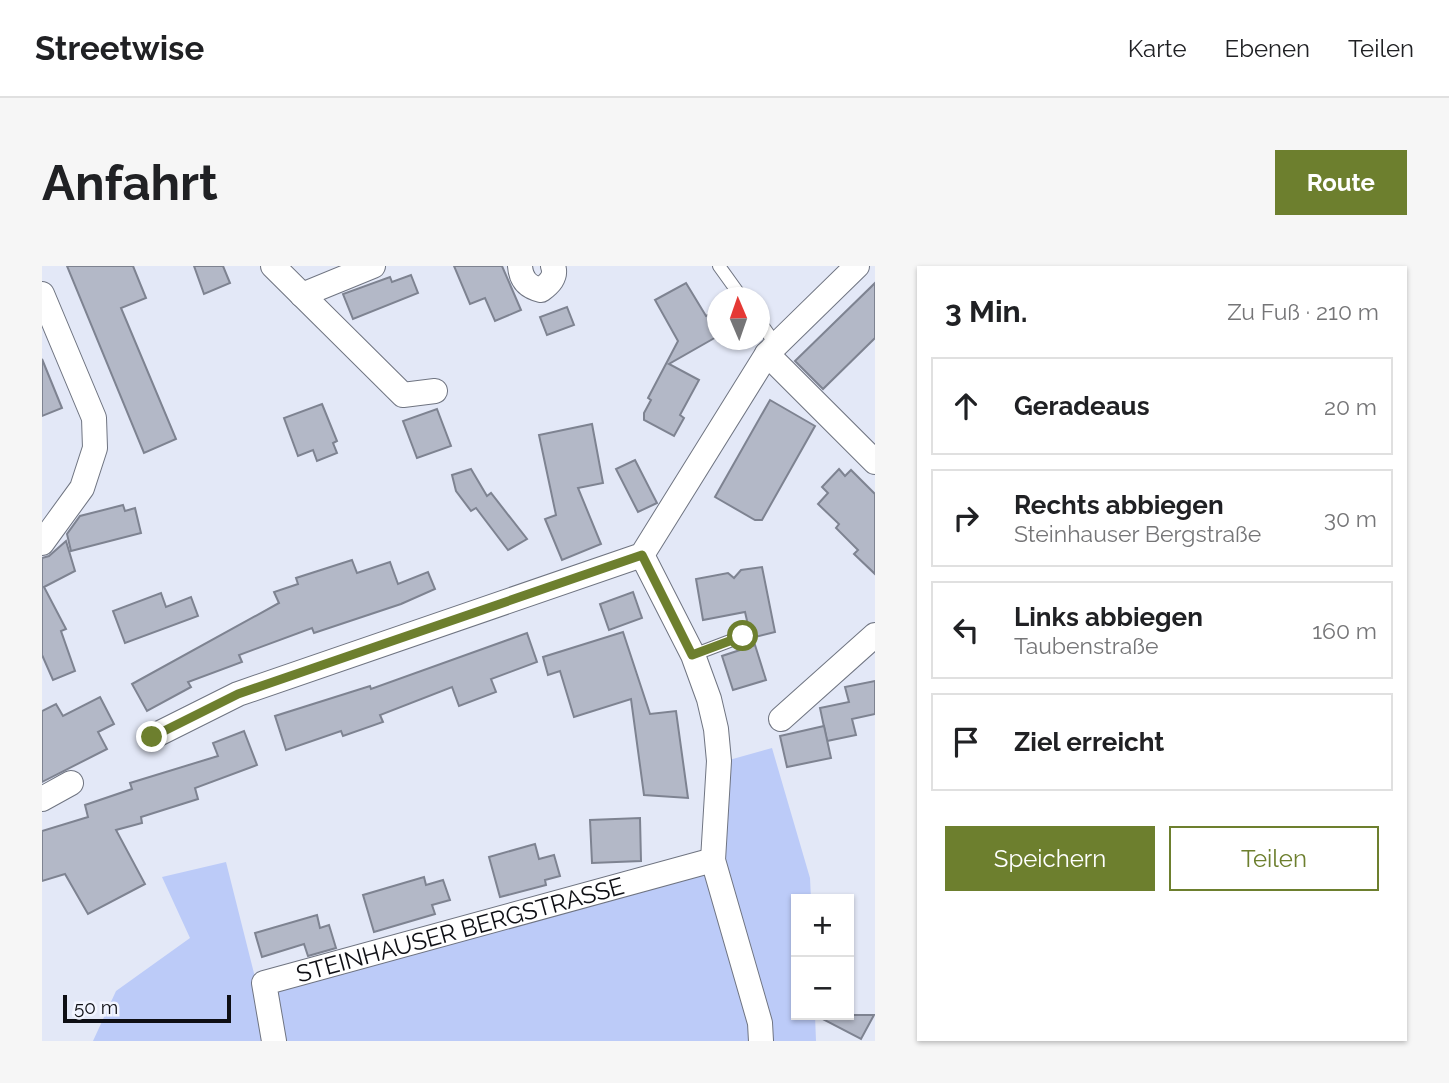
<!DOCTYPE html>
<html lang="de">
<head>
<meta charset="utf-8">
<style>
  body { margin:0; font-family:Raleway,sans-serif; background:#f6f6f6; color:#202124 }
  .controls { position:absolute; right:21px; bottom:21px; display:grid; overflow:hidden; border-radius:0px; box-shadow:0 2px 5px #0004 }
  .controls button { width:63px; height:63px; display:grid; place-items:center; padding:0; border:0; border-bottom:2px solid #e0e0e0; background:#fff; color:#202124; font:35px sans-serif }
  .compass { position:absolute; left:665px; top:21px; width:63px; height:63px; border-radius:50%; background:#fff; box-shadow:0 2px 5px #0004; rotate:358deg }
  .scale { position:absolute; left:21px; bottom:18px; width:168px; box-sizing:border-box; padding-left:7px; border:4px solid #0e0f14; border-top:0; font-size:19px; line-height:24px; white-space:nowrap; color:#0e0f14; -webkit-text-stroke:5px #f2f5ff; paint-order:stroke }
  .stop { position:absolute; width:21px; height:21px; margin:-16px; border:5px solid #6d7f2e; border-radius:50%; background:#fff }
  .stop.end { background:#6d7f2e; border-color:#fff; box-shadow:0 2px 7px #0008 }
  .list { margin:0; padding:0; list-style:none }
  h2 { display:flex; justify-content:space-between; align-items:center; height:91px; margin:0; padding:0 28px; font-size:30px }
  h2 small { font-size:23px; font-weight:400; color:#757577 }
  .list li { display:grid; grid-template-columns:46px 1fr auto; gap:21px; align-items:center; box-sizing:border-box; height:98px; margin:0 14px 14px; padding:0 14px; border:2px solid #e0e0e0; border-radius:0px }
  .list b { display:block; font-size:26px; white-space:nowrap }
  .list p { margin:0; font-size:23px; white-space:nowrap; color:#757577 }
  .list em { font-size:23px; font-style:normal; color:#757577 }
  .actions { display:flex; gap:14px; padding:21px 28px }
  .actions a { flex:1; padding:16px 0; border:2px solid #6d7f2e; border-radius:0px; text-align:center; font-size:24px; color:#6d7f2e }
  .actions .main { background:#6d7f2e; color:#fff }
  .icon { flex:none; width:38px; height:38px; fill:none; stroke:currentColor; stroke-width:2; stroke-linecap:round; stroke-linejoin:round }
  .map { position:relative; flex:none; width:833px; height:775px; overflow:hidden; border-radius:0px }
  header { display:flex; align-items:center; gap:42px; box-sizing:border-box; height:98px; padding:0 35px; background:#fff; border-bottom:2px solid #e0e0e0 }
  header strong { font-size:33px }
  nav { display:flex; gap:38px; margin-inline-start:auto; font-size:24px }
  .intro { display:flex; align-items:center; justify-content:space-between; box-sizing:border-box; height:168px; padding:0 42px }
  h1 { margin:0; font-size:49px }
  .button { padding:18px 32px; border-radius:0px; background:#6d7f2e; color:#fff; font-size:24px; font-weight:700 }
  main { display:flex; gap:42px; padding:0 42px }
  aside { flex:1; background:#fff; border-radius:0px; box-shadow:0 2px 5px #0004 }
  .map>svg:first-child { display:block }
  .green { fill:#bccbf8 }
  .building { fill:#b3b8c7; stroke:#7e8391; stroke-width:2 }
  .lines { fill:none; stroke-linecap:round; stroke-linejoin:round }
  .lane-casing { stroke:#6f7481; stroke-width:14 }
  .street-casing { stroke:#6f7481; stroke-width:26 }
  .lane { stroke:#fff; stroke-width:12 }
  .street { stroke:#fff; stroke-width:24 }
  .route { stroke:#6d7f2e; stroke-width:9 }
  .labels { text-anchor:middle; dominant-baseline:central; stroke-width:5; stroke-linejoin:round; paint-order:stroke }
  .street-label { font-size:24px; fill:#0e0f14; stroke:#f2f5ff }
</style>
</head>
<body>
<header>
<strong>Streetwise</strong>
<nav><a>Karte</a><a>Ebenen</a><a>Teilen</a></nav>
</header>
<div class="intro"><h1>Anfahrt</h1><a class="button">Route</a></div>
<main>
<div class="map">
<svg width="833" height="775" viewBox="0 0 833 775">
  <rect width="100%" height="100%" fill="#e3e8f7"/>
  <g class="green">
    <polygon points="730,482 768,612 769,633 754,633 754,749 773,749 774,775 231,775 219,722 674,596 680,496"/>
    <polygon points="184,596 229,775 51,775 74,725 148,672 120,611"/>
  </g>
  <g class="building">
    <polygon points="25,0 91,0 104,32 79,42 134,173 102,187"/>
    <polygon points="152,0 181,0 188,17 162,28"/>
    <polygon points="412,0 460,0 479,44 453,55 443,32 428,38"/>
    <polygon points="369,9 376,27 311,53 301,28 348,11 350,16"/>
    <polygon points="644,17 664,50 668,48 676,62 676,70 627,98 657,114 638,149 642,152 632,170 602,154 602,147 609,134 606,132 636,75 613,34"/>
    <polygon points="833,17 833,72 781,123 753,95"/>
    <polygon points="525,41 532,59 505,69 498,51"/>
    <polygon points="0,93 20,142 0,150"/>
    <polygon points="728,134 773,160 720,254 713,254 673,231"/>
    <polygon points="280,138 295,175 291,177 295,187 275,195 271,184 256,190 242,152"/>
    <polygon points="395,143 409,180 375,192 361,155"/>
    <polygon points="550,158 561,217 536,222 559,278 520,294 503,253 514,249 497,169"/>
    <polygon points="593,194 615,237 596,246 574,203"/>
    <polygon points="429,203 445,230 449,227 485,273 466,284 434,242 429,245 414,225 410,209"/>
    <polygon points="797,203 803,210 809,204 833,228 833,308 812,288 816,284 794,262 797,258 776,238 786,227 780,221"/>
    <polygon points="81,239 83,245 93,242 99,267 29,285 25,268 38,250"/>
    <polygon points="24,275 33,305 2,321 24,363 19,365 33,405 11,414 0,389 0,292 7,290"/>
    <polygon points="310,294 315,307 348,296 356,318 386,306 393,323 359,338 272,367 270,362 197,389 200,396 146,416 149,421 105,445 90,418 237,337 232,326 256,318 254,312"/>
    <polygon points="720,301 733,366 709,372 703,346 661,354 654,313 686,307 692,312 699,304"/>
    <polygon points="591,326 600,352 567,364 558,338"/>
    <polygon points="119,327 124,341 149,331 156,350 83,377 71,345"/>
    <polygon points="581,366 608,448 634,445 646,532 602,529 589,433 532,451 518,405 506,409 501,391"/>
    <polygon points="485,367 495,396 449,413 454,426 417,440 410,421 338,449 341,456 301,470 299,465 244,484 233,450 328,420 329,423"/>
    <polygon points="713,379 724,414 691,424 680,390"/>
    <polygon points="833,415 833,448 810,453 814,469 785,475 778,442 807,436 803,421"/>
    <polygon points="58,431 72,458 56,466 65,483 0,516 0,445 14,438 21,450"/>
    <polygon points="782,460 789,492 745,501 738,470"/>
    <polygon points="202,465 215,499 153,522 156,533 99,551 100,557 74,564 103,618 46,648 23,608 0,615 0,565 46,551 43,539 90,523 88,517 176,490 171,477"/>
    <polygon points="598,552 599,595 550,597 548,554"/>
    <polygon points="493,578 497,593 512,589 518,610 503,614 504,619 458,631 447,591"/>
    <polygon points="382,611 384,619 401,614 408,634 390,639 393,648 332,666 321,629"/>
    <polygon points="275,649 278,662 287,659 294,682 266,690 262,678 220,691 213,667"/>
    <polygon points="773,749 832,749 819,773"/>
  </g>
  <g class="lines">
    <defs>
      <g id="lane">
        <polyline points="677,0 700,32"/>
        <polyline points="718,56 734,79"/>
        <polyline points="651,389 701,370"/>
      </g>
      <g id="street">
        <polyline points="231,0 361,129 393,125"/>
        <path d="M478,0C479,14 486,21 499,24C507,18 515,11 511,0"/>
        <polyline points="0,28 52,152 53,182 40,222 0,277"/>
        <polyline points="260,29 331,0"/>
        <polyline points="725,88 833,196"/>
        <polyline points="600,289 651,389 667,433 674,463 677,495 671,594 718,757 719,775"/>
        <polyline points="739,453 833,369"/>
        <polyline points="110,471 196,428 600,289 725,88 815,0"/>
        <polyline points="0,533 29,517"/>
        <path id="s1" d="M232,775L222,717L671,594"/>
      </g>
    </defs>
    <use href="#lane" class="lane-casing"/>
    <use href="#street" class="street-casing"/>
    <use href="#lane" class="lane"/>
    <use href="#street" class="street"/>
  </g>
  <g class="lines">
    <polyline class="route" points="110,471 196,428 600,289 650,389 701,370"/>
  </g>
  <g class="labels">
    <g class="street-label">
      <text stroke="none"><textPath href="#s1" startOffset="262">STEINHAUSER BERGSTRASSE</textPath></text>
    </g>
  </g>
</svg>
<div class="controls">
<button>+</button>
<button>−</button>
</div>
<svg class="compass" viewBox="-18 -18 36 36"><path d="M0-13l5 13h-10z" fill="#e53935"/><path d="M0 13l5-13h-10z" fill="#757577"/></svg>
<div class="scale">50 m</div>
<div class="stop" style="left:701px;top:370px"></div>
<div class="stop end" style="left:110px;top:471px"></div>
</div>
<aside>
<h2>3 Min.<small>Zu Fuß · 210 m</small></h2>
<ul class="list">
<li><svg class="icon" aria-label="ahead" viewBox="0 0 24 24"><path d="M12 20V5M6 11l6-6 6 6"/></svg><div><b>Geradeaus</b></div><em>20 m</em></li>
<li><svg class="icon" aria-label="right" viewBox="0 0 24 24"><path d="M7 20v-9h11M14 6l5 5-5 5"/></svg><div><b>Rechts abbiegen</b><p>Steinhauser Bergstraße</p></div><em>30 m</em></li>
<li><svg class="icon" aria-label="left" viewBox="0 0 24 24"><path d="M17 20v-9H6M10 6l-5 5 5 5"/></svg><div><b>Links abbiegen</b><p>Taubenstraße</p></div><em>160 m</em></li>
<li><svg class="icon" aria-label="arrive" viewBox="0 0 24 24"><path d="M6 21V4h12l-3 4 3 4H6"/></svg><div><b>Ziel erreicht</b></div></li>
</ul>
<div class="actions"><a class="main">Speichern</a><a>Teilen</a></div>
</aside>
</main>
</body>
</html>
